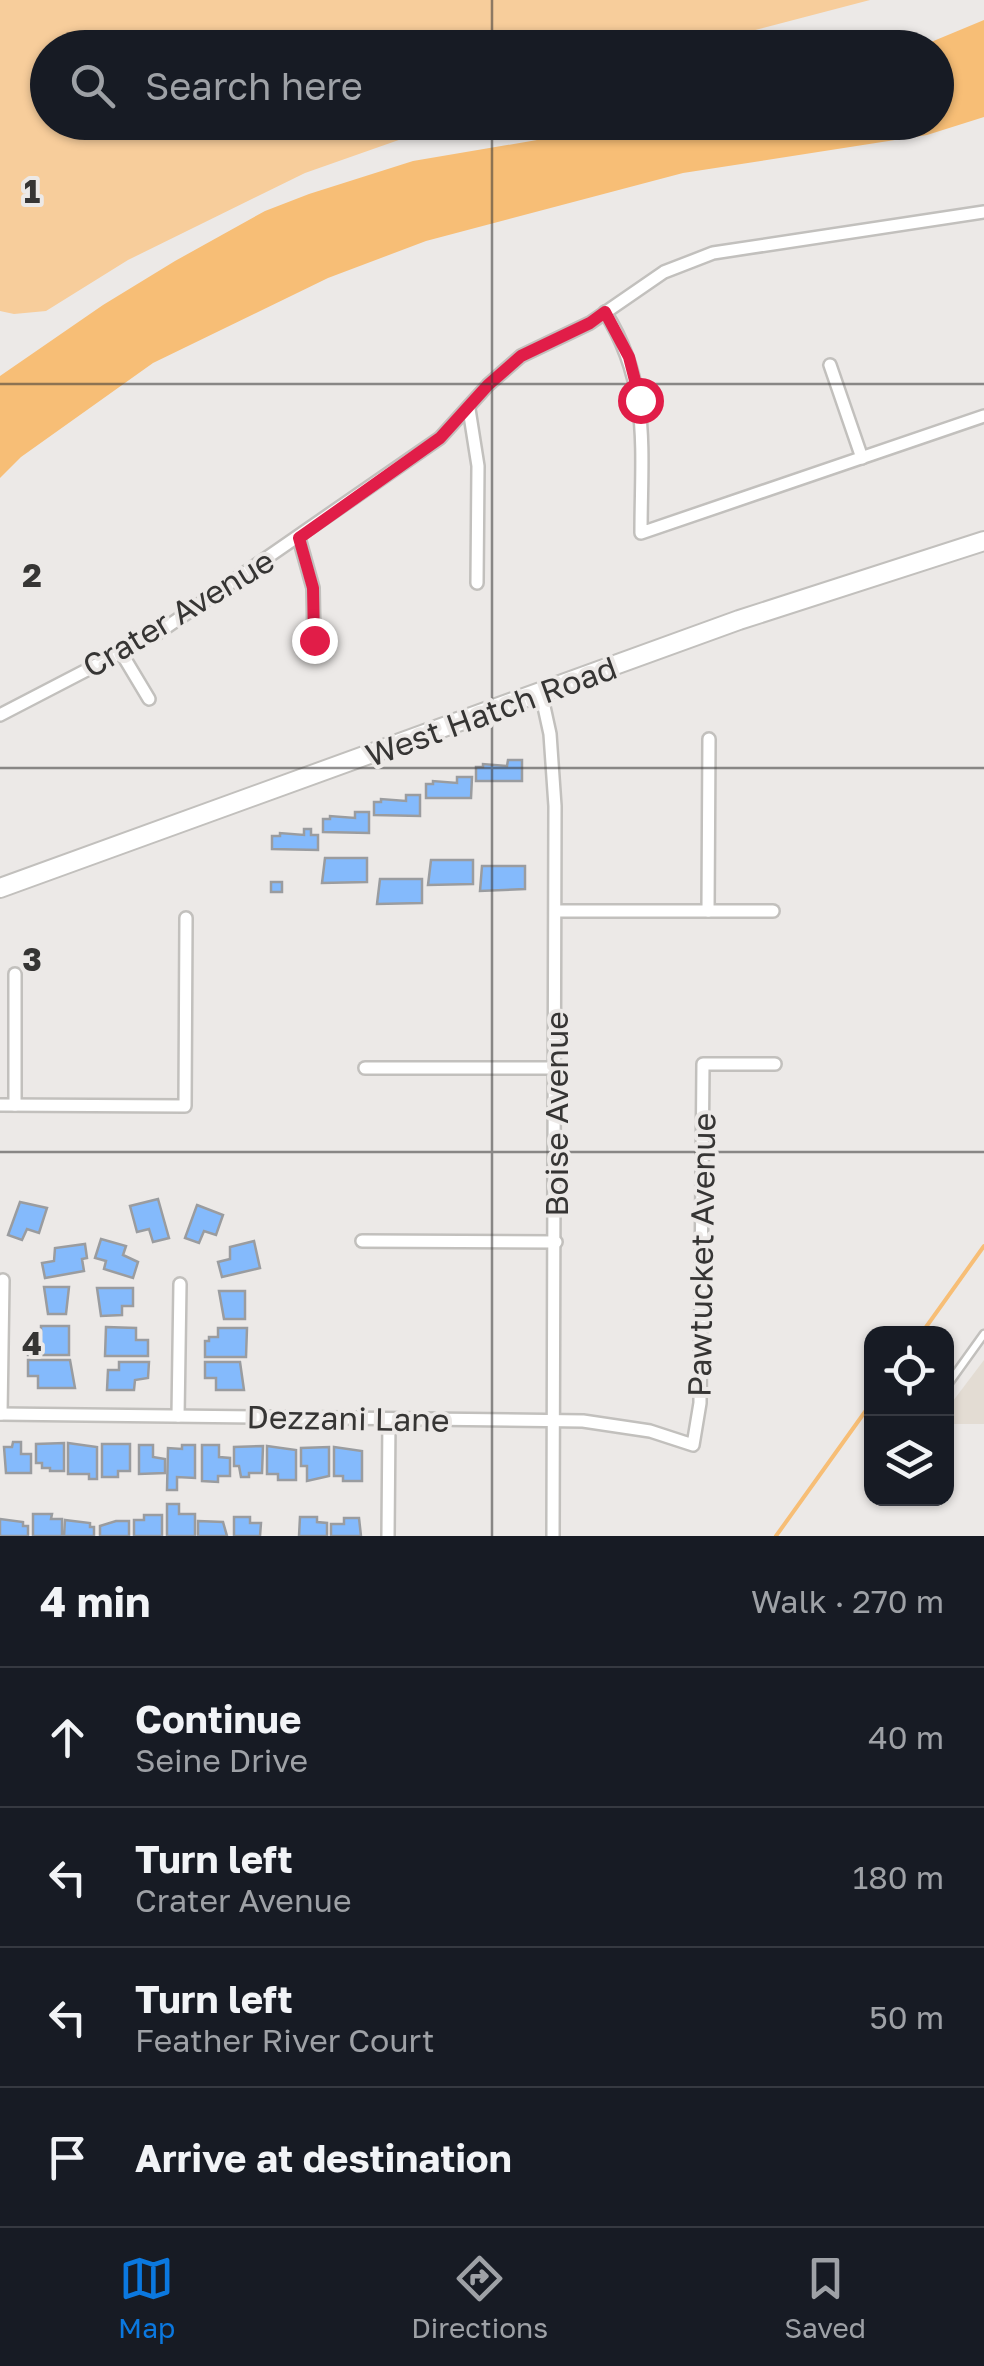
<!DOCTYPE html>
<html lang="en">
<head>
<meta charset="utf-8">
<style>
  body { margin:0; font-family:"Golos Text",sans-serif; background:#20242c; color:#f1f3f6 }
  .controls { position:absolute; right:30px; bottom:30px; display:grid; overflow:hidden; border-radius:20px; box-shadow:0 2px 8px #0004 }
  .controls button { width:90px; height:90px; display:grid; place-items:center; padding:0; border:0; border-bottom:2px solid #363941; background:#171b24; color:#f1f3f6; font:50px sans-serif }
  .stop { position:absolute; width:30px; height:30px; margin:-22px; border:8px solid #e11d48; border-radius:50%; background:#fff }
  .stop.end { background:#e11d48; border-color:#fff; box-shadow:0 2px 10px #0008 }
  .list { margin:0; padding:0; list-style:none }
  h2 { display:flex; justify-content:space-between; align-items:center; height:130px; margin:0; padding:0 40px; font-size:42px }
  h2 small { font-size:32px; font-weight:400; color:#9ea1a6 }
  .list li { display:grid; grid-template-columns:65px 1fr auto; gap:30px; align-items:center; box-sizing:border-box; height:140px; padding:0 40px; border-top:2px solid #363941 }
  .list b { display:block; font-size:38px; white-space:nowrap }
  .list p { margin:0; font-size:32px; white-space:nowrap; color:#9ea1a6 }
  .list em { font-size:32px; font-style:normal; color:#9ea1a6 }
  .icon { flex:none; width:55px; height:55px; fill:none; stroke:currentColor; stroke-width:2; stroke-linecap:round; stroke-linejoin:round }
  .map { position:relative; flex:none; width:984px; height:1536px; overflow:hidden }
  .search { position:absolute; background:#171b24; box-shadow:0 2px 8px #0004; left:30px; right:30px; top:30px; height:110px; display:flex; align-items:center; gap:25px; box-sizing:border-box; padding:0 35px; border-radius:55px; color:#9ea1a6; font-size:38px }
  .sheet { height:690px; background:#171b24 }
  nav { display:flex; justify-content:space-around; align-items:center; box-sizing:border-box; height:140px; border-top:2px solid #363941; background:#171b24; font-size:28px; color:#9ea1a6 }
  nav a { display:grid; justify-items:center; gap:5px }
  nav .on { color:#0b78df }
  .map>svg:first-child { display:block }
  .built { fill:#e3dcd3 }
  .green { fill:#f7cd9b }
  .water { fill:#f7be76 }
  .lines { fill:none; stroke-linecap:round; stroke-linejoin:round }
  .stream { stroke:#f7be76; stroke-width:4 }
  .building { fill:#84bafc; stroke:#9a9c9f; stroke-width:2.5 }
  .lane-casing { stroke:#c2c0bd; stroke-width:11 }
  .street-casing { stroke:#c2c0bd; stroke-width:16 }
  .secondary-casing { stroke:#c2c0bd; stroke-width:22 }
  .lane { stroke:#fff; stroke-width:6 }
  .street { stroke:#fff; stroke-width:11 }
  .secondary { stroke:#fff; stroke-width:18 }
  .route { stroke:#e11d48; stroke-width:12 }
  .grid { fill:none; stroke:#363534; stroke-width:2.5; stroke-opacity:0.55 }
  .labels { text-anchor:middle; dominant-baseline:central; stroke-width:8; stroke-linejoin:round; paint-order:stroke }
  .street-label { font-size:32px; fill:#363534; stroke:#ece9e7 }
  .grid-label { font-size:32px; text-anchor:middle; font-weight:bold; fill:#363534; stroke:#ece9e7; stroke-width:8; stroke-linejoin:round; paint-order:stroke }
</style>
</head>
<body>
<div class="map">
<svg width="984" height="1536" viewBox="0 0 984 1536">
  <rect width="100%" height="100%" fill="#ece9e7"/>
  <polygon class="built" points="984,1360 984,1424 947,1424 947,1409"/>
  <polygon class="green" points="0,0 870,0 690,47 48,48 48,122 447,123 305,173 128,260 46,311 14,314 0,311"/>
  <polygon class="water" points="984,20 984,117 927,135 683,173 426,241 328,278 153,363 21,457 0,478 0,376 103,305 175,261 265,211 309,194 413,161 537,140 589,127 610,129 627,122 694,125 710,122 936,122 936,48 919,47"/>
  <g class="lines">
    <g class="stream">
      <polyline points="921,1334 984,1246"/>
      <polyline points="776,1536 872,1402"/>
    </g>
  </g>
  <g class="building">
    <polygon points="508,760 522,760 522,781 476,781 476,767 483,767 483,764 507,766"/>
    <polygon points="457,777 472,777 471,798 426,798 426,784 433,784 433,781 457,783"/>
    <polygon points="406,795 420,795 420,816 374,815 374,802 381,802 381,799 406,801"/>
    <polygon points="355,812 369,812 369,833 323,832 323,819 330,819 330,816 355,818"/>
    <polygon points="304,829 311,829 311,835 318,835 318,850 272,849 272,836 280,836 280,833 304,835"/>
    <polygon points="325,858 367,858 367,882 322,883"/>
    <polygon points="431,860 473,860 473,884 428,885"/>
    <polygon points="482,866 525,866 525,889 480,891"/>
    <polygon points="380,879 422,879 422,903 377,904"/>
    <rect x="271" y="882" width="11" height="10"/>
    <polygon points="158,1199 169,1238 153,1242 149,1229 137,1232 130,1206"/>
    <polygon points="20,1202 47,1208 39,1233 27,1229 22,1240 8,1235"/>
    <polygon points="197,1205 223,1215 216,1235 204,1231 199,1243 185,1238"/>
    <polygon points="101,1239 126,1246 123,1255 138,1262 133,1278 104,1269 106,1261 95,1258"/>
    <polygon points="254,1241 260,1268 222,1277 218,1262 230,1259 230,1247"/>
    <polygon points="85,1244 87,1258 82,1259 84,1271 45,1278 42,1263 54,1261 55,1248"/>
    <polygon points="44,1287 69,1287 66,1314 48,1314"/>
    <polygon points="97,1288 133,1288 133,1306 122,1306 122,1315 101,1316"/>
    <polygon points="219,1291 245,1291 245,1319 224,1319"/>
    <polygon points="41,1326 69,1326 69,1355 28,1355 28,1339 32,1339 32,1335 41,1335"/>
    <polygon points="106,1327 136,1328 136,1340 148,1340 148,1356 105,1356"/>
    <polygon points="218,1328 247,1328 246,1357 205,1357 205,1341 209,1341 209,1337 218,1337"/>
    <polygon points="28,1360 70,1360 75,1388 38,1388 38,1376 28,1376"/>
    <polygon points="119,1362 149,1362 148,1378 135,1380 134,1390 107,1390 108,1370 119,1370"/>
    <polygon points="205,1362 240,1362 244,1390 216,1390 216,1378 205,1378"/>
    <polygon points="13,1442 21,1442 21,1454 31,1454 31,1473 6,1473 4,1447 12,1447"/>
    <polygon points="64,1443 64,1471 50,1471 50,1468 42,1468 42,1463 36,1463 36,1444"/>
    <polygon points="68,1443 97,1447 97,1479 89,1479 89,1474 68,1474"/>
    <polygon points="102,1444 130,1444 130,1471 118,1471 118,1477 102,1477"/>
    <polygon points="139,1445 153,1445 153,1457 165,1459 165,1473 139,1474"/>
    <polygon points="182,1445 195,1445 195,1478 177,1477 177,1490 167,1490 168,1448 182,1449"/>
    <polygon points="202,1445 219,1445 219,1457 230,1458 230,1476 218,1476 218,1482 202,1481"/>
    <polygon points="263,1446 262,1473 249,1473 249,1477 241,1477 239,1466 234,1466 234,1447"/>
    <polygon points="267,1446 296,1450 296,1480 278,1480 278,1474 267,1474"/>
    <polygon points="329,1447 329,1476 307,1481 307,1466 301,1466 301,1448"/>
    <polygon points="334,1447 362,1451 362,1481 343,1481 343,1476 334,1476"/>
    <polygon points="167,1504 179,1504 179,1514 195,1514 195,1536 167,1536"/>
    <polygon points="33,1514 52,1514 51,1519 62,1519 62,1536 33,1536"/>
    <polygon points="144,1515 162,1515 162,1536 134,1536 134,1520 144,1520"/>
    <polygon points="234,1517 250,1517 250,1523 261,1523 260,1536 234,1536"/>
    <polygon points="300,1517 317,1517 317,1522 327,1523 327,1536 299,1536"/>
    <polygon points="344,1518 359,1518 361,1536 331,1536 331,1524 344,1524"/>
    <polygon points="0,1519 23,1522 23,1526 28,1526 28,1536 0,1536"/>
    <polygon points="65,1520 90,1523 90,1527 94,1527 94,1536 64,1536"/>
    <polygon points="116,1521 129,1521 129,1536 100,1536 100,1526"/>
    <polygon points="198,1521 223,1522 227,1536 198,1536"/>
  </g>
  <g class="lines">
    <defs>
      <polyline id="lane" points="946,1387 984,1334"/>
      <g id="street">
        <path d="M605,312C651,385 641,451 641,533L984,416"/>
        <polyline points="830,365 862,458"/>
        <polyline points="469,409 478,466 477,583"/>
        <polyline points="299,538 313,588 314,641"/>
        <polyline points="122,654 149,699"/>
        <polyline points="541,693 550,734 555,806 553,1536"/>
        <polyline points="0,715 158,633 440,438 488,385 521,356 590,323 664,272 713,253 984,212"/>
        <polyline points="556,911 773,911"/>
        <polyline points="708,911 709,739"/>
        <polyline points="365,1068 556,1068"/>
        <polyline points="0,1105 185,1106 186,918"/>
        <polyline points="15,1105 15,974"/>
        <polyline points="362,1241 556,1242"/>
        <polyline points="0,1414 583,1421 650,1431 693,1445 700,1403 703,1064 775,1064"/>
        <polyline points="1,1414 3,1280"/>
        <polyline points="178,1416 180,1284"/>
        <polyline points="388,1536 389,1419"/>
      </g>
      <polyline id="secondary" points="0,888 739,620 984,541"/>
    </defs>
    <use href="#lane" class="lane-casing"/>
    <use href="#street" class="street-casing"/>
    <use href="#secondary" class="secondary-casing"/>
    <use href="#lane" class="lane"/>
    <use href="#street" class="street"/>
    <use href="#secondary" class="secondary"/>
  </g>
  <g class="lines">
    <polyline class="route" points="314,640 313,588 299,538 440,438 488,385 521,356 590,323 605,312 629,357 640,400"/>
  </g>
  <path class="grid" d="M492,0V48M492,122V1536M0,384H984M0,768H984M0,1152H984"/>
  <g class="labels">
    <g class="street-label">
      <text transform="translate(178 613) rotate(-31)">Crater Avenue</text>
      <text transform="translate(491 711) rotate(-20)">West Hatch Road</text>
      <text transform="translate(556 1114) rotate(-90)">Boise Avenue</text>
      <text transform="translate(701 1255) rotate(-89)">Pawtucket Avenue</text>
      <text transform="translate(348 1418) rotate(1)">Dezzani Lane</text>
    </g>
  </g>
  <g class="grid-label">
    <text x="32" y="203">1</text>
    <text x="32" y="587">2</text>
    <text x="32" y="971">3</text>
    <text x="32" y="1355">4</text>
  </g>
</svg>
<div class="controls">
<button><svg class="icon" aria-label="locate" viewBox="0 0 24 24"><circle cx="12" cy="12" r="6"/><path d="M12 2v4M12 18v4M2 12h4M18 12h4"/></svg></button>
<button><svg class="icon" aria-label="layers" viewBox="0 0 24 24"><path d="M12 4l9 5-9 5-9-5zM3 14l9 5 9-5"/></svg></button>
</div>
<div class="stop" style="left:640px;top:400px"></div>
<div class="stop end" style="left:314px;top:640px"></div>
<div class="search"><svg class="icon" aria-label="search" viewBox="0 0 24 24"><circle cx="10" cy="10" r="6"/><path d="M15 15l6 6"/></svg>Search here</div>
</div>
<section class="sheet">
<h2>4 min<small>Walk · 270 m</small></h2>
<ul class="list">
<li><svg class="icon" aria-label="ahead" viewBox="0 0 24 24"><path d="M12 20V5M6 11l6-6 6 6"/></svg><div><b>Continue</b><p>Seine Drive</p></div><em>40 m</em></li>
<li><svg class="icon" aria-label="left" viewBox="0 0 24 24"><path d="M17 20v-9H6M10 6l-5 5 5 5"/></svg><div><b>Turn left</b><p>Crater Avenue</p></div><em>180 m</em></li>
<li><svg class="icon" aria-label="left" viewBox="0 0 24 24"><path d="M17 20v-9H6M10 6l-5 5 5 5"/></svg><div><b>Turn left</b><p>Feather River Court</p></div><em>50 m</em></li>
<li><svg class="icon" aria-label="arrive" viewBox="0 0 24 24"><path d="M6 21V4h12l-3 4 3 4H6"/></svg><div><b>Arrive at destination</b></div></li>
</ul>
</section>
<nav>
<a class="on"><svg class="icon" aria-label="map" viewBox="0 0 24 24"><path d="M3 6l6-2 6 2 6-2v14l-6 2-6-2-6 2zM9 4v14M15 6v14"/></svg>Map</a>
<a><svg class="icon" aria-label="directions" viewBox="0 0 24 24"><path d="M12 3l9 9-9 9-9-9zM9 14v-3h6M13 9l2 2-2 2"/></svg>Directions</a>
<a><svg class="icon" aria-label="saved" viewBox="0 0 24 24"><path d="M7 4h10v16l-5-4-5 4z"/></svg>Saved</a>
</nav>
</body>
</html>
